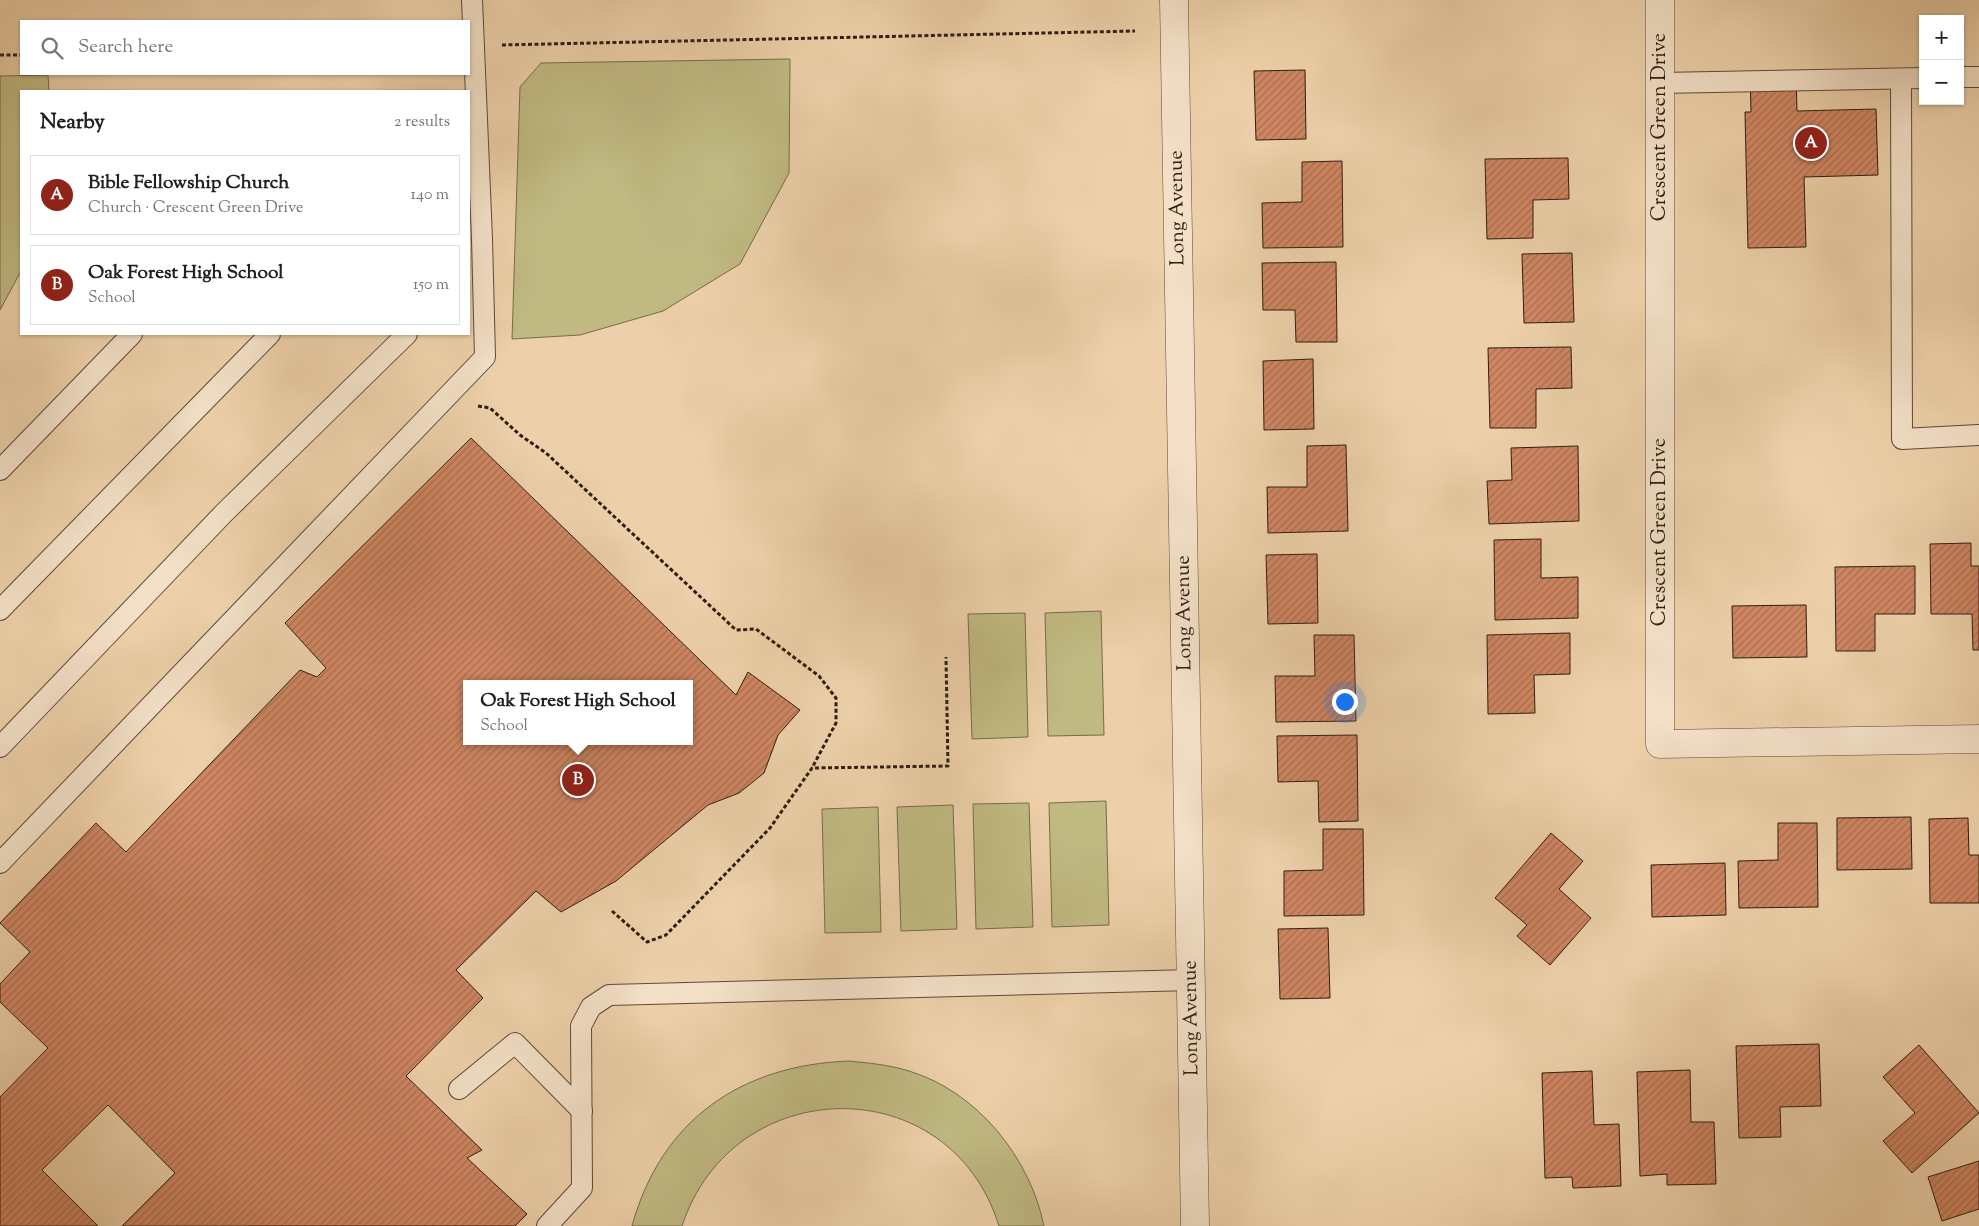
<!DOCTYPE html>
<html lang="en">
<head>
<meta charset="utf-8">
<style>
  body { margin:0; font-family:"Sorts Mill Goudy",serif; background:#f6f6f6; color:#202124 }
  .controls { position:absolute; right:15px; top:15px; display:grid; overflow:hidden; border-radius:0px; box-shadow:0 1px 4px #0004 }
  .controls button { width:45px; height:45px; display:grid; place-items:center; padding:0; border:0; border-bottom:1px solid #e0e0e0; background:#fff; color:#202124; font:25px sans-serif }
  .you { position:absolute; left:1344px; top:701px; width:18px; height:18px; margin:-12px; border:4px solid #fff; border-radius:50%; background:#1a73e8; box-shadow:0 0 0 8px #1a73e833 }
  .badge { display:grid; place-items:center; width:32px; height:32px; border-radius:50%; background:#8f2418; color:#fff; font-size:16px; font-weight:700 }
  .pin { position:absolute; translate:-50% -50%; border:2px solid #fff; box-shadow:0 1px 5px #0006 }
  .popup { position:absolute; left:463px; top:680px; width:230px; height:65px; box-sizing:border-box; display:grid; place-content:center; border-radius:0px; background:#fff; filter:drop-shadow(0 1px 4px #0005); font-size:16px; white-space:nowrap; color:#757577 }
  .popup b { font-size:19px; color:#202124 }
  .popup::after { content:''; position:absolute; left:50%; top:100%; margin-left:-10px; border:10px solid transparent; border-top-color:#fff }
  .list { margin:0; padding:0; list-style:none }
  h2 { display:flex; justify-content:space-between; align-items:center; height:65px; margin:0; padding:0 20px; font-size:21px }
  h2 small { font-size:16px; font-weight:400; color:#757577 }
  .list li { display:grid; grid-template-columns:32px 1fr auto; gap:15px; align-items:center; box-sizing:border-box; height:80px; margin:0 10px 10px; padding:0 10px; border:1px solid #e0e0e0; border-radius:0px }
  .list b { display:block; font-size:19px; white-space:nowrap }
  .list p { margin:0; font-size:16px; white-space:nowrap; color:#757577 }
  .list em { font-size:16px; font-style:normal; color:#757577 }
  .icon { flex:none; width:28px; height:28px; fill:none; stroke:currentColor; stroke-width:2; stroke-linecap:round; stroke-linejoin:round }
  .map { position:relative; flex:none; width:1979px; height:1226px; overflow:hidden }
  .search { position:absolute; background:#fff; box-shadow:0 1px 4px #0004; left:20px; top:20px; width:450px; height:55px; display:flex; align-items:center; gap:12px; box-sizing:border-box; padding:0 18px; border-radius:0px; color:#757577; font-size:19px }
  .panel { position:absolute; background:#fff; box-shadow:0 1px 4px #0004; left:20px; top:90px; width:450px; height:245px; border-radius:0px }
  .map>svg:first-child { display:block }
  .pitch { fill:#c0b982; stroke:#776c4a }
  .building { fill:url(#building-hatch); stroke:#2e1e12; fill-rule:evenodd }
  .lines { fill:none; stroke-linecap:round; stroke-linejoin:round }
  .service-casing { stroke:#5e4a38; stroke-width:22 }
  .minor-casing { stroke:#5e4a38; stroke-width:29 }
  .path { stroke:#2e1e12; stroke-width:3; stroke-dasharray:4 2.5; stroke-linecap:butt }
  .service { stroke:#f3e0c7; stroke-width:20 }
  .minor { stroke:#f3e0c7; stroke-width:28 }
  .labels { text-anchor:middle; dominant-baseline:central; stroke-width:4; stroke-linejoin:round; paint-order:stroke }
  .street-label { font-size:20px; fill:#2e1e12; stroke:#f3e0c7 }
</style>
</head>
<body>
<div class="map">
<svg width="1979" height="1226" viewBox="0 0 1979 1226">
  <defs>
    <pattern id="building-hatch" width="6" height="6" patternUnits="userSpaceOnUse" patternTransform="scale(1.25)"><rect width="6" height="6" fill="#d08663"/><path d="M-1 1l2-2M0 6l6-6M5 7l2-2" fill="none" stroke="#a96d50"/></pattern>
  </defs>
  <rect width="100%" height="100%" fill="#edd0a9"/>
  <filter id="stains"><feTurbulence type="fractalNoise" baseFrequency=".004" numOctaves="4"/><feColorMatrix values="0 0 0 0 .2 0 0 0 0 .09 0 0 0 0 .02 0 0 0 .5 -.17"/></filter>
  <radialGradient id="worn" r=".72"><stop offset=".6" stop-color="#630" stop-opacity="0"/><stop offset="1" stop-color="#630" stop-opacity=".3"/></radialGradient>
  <g class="pitch">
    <polygon points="790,59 789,173 740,264 663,311 580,335 512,339 520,87 541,63"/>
    <polygon points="48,75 49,91 21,91 21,271 0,310 0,76"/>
    <polygon points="1101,611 1104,735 1048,736 1045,613"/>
    <polygon points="1025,613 1028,737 972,739 968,614"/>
    <polygon points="1106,801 1109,925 1052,927 1049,803"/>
    <polygon points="1029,803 1033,927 976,929 973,804"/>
    <polygon points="953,805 957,929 901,931 897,807"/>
    <polygon points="878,807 881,932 825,933 822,809"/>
    <path d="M849,1061C869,1063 890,1065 909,1071C978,1092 1030,1158 1044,1226H999C950,1068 733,1071 682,1226H632C661,1120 741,1065 849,1061Z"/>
  </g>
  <g class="building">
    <polygon points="1305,70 1306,139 1256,140 1254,71"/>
    <polygon points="1796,73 1797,111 1876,109 1878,175 1804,177 1806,247 1748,248 1745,112 1751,112 1750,74"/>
    <polygon points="1568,158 1569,199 1533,200 1533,238 1487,239 1485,159"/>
    <polygon points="1342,161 1343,247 1263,248 1262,203 1302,202 1302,162"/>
    <polygon points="1572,253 1574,322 1524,323 1522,254"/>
    <polygon points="1336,262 1337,342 1296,342 1295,310 1263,310 1262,263"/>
    <polygon points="1571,347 1572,388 1536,389 1536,428 1490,428 1488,348"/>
    <polygon points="1313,359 1314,429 1264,430 1263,361"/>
    <path d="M471,438L736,695L748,672L800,710L778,735L764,773L739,793L708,805L616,881L561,912L536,891L456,970L483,998L406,1076L482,1150L467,1158L527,1214L515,1226H122L175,1173L108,1105L42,1170L98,1226H0V1097L48,1048L0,1002V984L30,952L0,923L96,823L126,852L300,670L317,677L326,668L285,623ZM467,684H689V741H467Z"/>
    <polygon points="1346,445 1348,531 1268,533 1267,487 1307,487 1307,446"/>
    <polygon points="1578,446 1579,521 1489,524 1487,481 1512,480 1511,448"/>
    <polygon points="1541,539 1541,578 1578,577 1578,618 1495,620 1494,540"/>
    <polygon points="1971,543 1971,566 1979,566 1979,650 1973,650 1972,614 1931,614 1930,544"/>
    <polygon points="1317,554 1318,623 1268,624 1266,555"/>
    <polygon points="1915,566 1915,614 1875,614 1875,651 1836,651 1835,567"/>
    <polygon points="1806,605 1807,657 1733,658 1732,606"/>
    <polygon points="1570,633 1570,674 1534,675 1535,713 1488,714 1487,635"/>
    <polygon points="1314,635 1354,635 1356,721 1276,722 1275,676 1315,676"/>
    <polygon points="1357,735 1358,821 1319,822 1318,781 1278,782 1277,736"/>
    <polygon points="1911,817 1912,869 1837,870 1837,818"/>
    <polygon points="1968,818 1969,855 1979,855 1979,903 1930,903 1929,819"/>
    <polygon points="1778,823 1817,823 1818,907 1739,908 1738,861 1778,860"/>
    <polygon points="1323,829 1363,829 1364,915 1284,916 1284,871 1323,870"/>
    <polygon points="1551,833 1583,861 1559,889 1591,918 1550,965 1517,936 1527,925 1495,898"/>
    <polygon points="1725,863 1726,915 1652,917 1651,865"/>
    <polygon points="1328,928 1330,998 1280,999 1278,929"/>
    <polygon points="1819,1044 1821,1106 1780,1107 1781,1137 1739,1138 1736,1046"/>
    <polygon points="1919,1045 1979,1113 1912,1173 1883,1141 1915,1113 1883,1077"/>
    <polygon points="1690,1070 1691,1122 1714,1122 1716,1184 1667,1185 1667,1174 1640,1176 1637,1072"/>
    <polygon points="1592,1071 1594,1125 1619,1124 1621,1186 1573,1188 1572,1177 1545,1178 1542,1073"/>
    <polygon points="1979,1161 1979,1209 1942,1221 1928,1177"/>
  </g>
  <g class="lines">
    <defs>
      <g id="service">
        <polyline points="1960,77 1979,77"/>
        <polyline points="1901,79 1902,439 1979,435"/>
        <polyline points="1660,83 1923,78"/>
        <polyline points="0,470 132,334"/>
        <polyline points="0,610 270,334"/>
        <polyline points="0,747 224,513 407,334"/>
        <polyline points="0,863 485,357 482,239 472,0"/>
        <polyline points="459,1089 515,1043 582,1111"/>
        <polyline points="547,1226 582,1188 581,1026 591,1007 609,995 1192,980"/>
      </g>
      <g id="minor">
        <polyline points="1174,0 1195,1226"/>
        <polyline points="1660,0 1660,744 1979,739"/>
      </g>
    </defs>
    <use href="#service" class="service-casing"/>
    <use href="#minor" class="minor-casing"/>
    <g class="path">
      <polyline points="502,45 1135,31"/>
      <polyline points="0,55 21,55"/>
      <polyline points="478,406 490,408 520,435 546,453 736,630 756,629 819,676 836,698 836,723 812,768"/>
      <polyline points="612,911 647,942 666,935 770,828 812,768 948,766 946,657"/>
    </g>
    <use href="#service" class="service"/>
    <use href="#minor" class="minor"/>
  </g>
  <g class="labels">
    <g class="street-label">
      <text transform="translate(1660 127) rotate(-90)">Crescent Green Drive</text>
      <text transform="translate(1178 208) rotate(-91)">Long Avenue</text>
      <text transform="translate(1660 532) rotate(-90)">Crescent Green Drive</text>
      <text transform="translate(1185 613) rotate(-91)">Long Avenue</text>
      <text transform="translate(1192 1018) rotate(-91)">Long Avenue</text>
    </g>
  </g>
  <rect width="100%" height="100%" filter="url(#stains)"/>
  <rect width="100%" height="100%" fill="url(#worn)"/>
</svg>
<div class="controls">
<button>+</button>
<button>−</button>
</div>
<div class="you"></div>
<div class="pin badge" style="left:1811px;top:143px">A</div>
<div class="pin badge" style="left:578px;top:780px">B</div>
<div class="popup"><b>Oak Forest High School</b>School</div>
<div class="search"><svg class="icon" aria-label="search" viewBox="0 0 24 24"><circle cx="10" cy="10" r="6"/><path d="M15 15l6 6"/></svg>Search here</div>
<section class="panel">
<h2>Nearby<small>2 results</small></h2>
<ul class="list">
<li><span class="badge">A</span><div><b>Bible Fellowship Church</b><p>Church · Crescent Green Drive</p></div><em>140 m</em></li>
<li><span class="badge">B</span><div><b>Oak Forest High School</b><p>School</p></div><em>150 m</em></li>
</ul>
</section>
</div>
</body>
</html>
